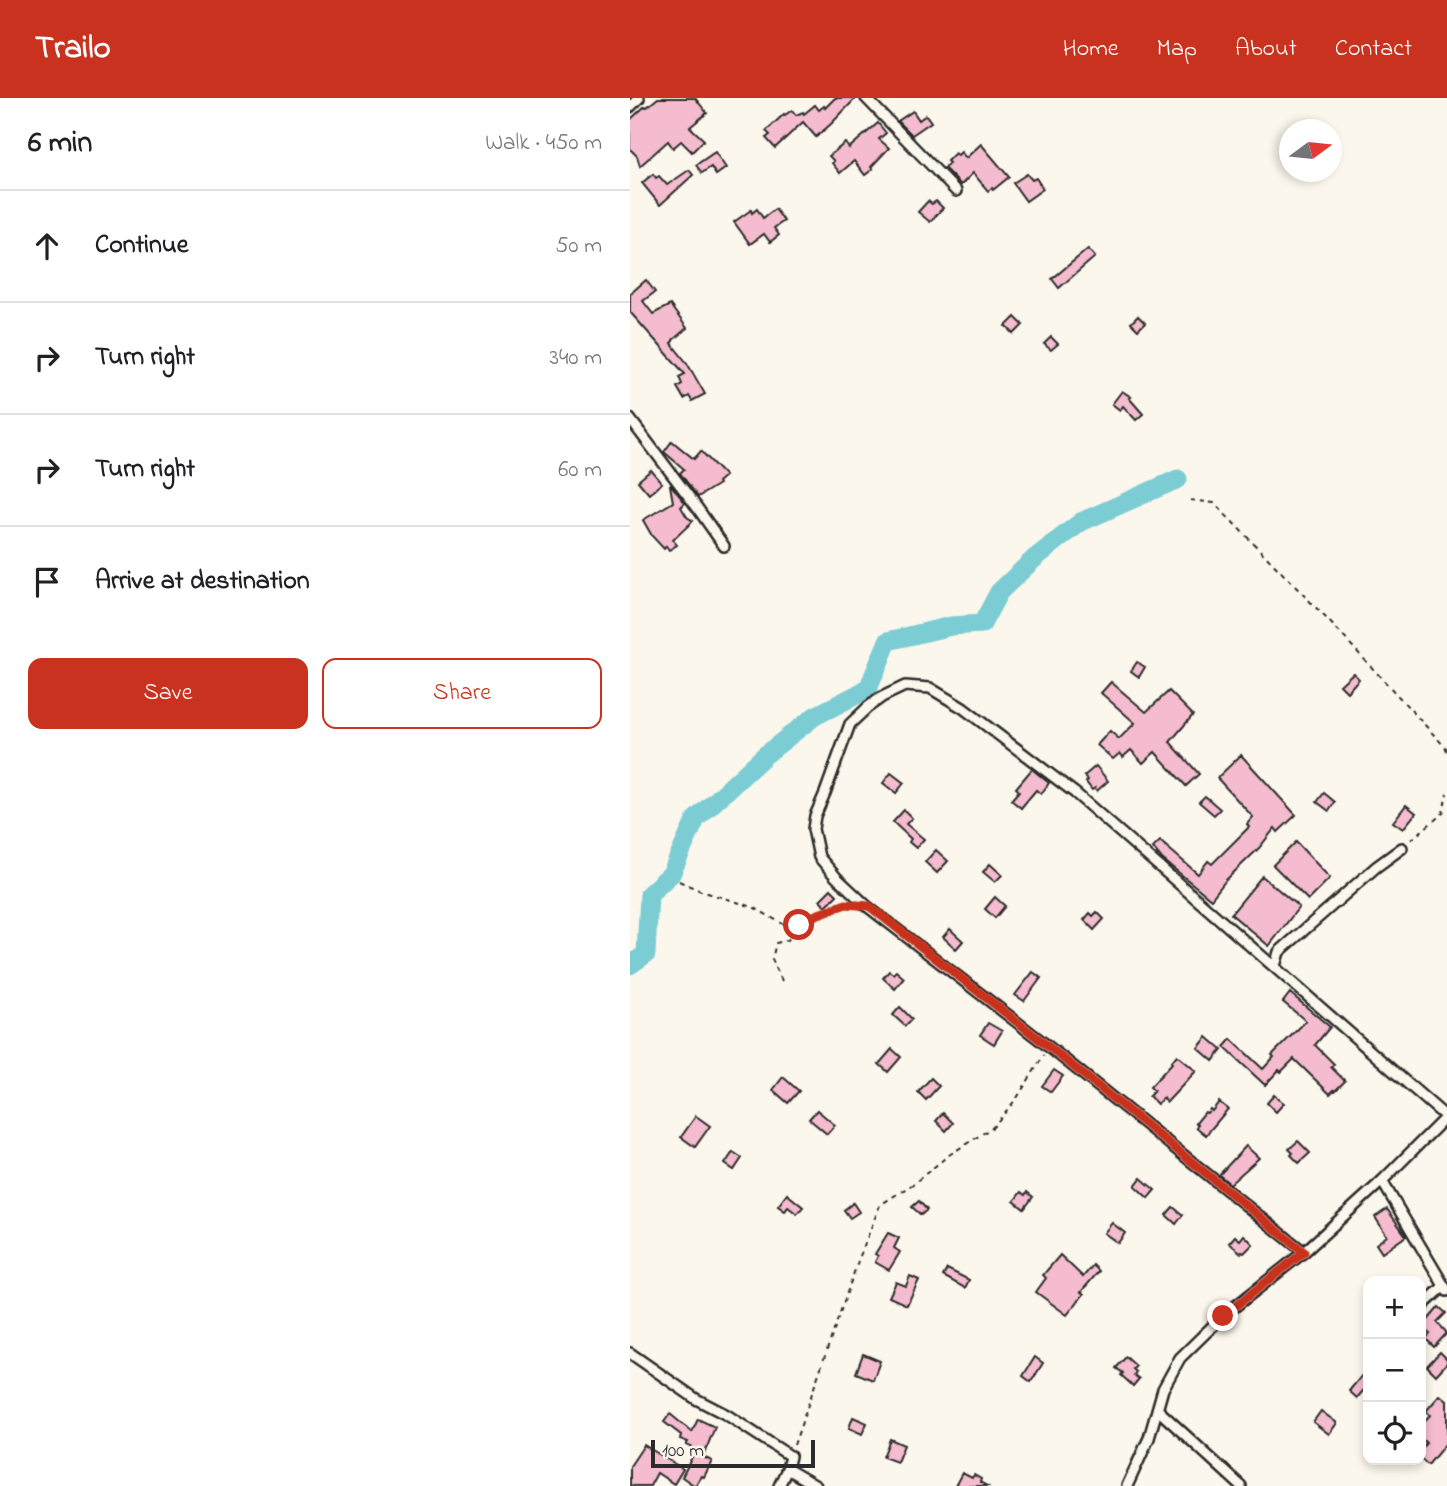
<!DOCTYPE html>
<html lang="en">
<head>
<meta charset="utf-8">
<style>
  body { margin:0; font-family:"Indie Flower",sans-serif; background:#f2f2f2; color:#202124 }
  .controls { position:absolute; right:21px; bottom:21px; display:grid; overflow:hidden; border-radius:14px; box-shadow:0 4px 10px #0003 }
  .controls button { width:63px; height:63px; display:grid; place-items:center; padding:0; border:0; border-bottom:2px solid #e0e0e0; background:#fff; color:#202124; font:35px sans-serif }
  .compass { position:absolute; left:649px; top:21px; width:63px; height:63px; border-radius:50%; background:#fff; box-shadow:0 4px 10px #0003; rotate:75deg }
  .scale { position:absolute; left:21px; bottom:18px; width:164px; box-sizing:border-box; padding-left:7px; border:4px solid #2b2b2b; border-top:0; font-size:19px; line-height:24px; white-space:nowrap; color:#2b2b2b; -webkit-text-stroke:5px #fbf7ec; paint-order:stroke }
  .stop { position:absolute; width:21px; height:21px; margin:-16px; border:5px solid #c8321e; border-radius:50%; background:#fff }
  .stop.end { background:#c8321e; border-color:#fff; box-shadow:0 2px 7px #0008 }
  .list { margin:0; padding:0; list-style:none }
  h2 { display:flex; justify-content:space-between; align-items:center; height:91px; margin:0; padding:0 28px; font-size:30px }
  h2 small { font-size:23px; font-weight:400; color:#757577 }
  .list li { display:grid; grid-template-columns:46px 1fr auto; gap:21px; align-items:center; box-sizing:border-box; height:112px; padding:0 28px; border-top:2px solid #e0e0e0 }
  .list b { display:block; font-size:26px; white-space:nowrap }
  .list em { font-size:23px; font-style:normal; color:#757577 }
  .actions { display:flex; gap:14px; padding:21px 28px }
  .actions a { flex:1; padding:16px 0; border:2px solid #c8321e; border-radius:14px; text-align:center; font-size:24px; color:#c8321e }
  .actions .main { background:#c8321e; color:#fff }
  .icon { flex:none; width:38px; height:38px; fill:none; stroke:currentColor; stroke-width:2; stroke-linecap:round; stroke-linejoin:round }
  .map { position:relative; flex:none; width:817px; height:1388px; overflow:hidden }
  header { display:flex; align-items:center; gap:42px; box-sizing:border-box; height:98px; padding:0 35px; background:#c8321e; color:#fff }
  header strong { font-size:33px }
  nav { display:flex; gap:38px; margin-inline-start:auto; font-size:24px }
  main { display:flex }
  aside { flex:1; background:#fff }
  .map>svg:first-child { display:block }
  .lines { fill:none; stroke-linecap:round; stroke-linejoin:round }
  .river { stroke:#7bccd4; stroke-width:19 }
  .building { fill:#f5bccf; stroke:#2b2b2b; stroke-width:2 }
  .street-casing { stroke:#2b2b2b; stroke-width:14 }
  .path { stroke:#2b2b2b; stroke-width:2; stroke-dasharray:5 5; stroke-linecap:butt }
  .street { stroke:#fbf7ec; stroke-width:9 }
  .route { stroke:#c8321e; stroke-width:9 }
</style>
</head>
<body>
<header>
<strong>Trailo</strong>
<nav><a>Home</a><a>Map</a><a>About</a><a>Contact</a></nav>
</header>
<main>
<aside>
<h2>6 min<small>Walk · 450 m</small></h2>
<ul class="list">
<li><svg class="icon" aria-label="ahead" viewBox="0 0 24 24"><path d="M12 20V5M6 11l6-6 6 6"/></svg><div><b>Continue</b></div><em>50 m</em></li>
<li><svg class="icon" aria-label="right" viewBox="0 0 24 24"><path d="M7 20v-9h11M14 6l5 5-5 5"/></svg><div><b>Turn right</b></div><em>340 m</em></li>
<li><svg class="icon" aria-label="right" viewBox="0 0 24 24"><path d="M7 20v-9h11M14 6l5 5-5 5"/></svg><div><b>Turn right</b></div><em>60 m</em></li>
<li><svg class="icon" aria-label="arrive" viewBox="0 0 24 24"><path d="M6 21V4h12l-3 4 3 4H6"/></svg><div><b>Arrive at destination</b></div></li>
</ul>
<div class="actions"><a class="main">Save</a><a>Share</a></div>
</aside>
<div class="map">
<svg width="817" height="1388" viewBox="0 0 817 1388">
  <rect width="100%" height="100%" fill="#fbf7ec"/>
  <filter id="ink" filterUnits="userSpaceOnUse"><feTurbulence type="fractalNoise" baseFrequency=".0143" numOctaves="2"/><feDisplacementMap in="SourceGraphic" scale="14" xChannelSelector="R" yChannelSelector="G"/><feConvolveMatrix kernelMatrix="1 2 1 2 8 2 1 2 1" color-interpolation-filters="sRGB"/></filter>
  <g filter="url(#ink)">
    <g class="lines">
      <polyline class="river" points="0,867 16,856 19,796 41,776 66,721 135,657 185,618 238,591 258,543 321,528 352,526 369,494 405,460 451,424 548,381"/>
    </g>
    <g class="building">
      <polygon points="28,0 65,0 77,15 60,29 74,42 62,54 51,43 43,50 38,43 10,68 7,58 0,51 0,22 15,8 17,9"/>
      <polygon points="205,0 226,0 201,26 186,39 173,24 145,50 136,40 140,37 136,33 154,16 155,17 162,12 166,17 173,14 174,16 185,7 189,12 194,8 195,10"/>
      <polygon points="283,13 289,22 296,17 301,24 282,37 268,23"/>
      <polygon points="248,25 256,35 249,41 259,50 241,69 243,71 235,77 224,63 210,75 202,65 204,63 199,58 215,45 219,50"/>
      <polygon points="351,46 379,79 363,92 362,90 358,93 343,75 331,87 314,70 319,65 317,63 325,55 328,57 331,54 336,60"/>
      <polygon points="85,54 96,70 86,77 81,69 72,75 66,67"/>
      <polygon points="59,72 63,77 30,107 12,85 23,76 26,80 29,78 37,87"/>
      <polygon points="397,76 402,82 406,80 413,91 396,103 383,85"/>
      <polygon points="298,103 302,106 306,103 313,110 300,124 288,114"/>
      <polygon points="127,111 133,120 145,111 154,123 144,130 149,137 140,144 134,136 120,146 104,124 121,112 122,115"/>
      <polygon points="458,151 465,159 429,190 422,181"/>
      <polygon points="16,182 25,194 13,203 23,216 40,207 57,230 43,242 43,243 41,245 57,265 75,296 62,303 59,298 54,301 47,289 52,286 49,279 55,276 0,214 0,196"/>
      <polygon points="508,218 515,225 508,232 501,225"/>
      <polygon points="385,219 393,227 384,236 376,228"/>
      <polygon points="421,239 428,246 421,252 414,246"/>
      <polygon points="492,293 501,299 499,300 513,316 506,322 493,308 490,312 482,306"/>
      <polygon points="42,343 64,361 71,353 95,378 88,384 89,386 68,399 50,375 54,371 34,354"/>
      <polygon points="21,372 32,385 19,396 8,383"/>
      <polygon points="40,387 41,387 55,405 51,409 57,419 63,423 43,442 47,447 39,452 36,448 34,451 22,438 13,422 43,404"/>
      <polygon points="507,564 515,569 509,579 501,573"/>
      <polygon points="723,575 729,581 717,594 710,587"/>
      <polygon points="481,584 516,614 539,593 563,617 540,644 569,676 556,688 525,654 513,665 501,652 493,659 490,655 483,661 467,647 480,633 489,641 505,625 471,595"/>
      <polygon points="611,657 666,717 648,734 645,730 629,750 596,782 581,801 532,761 523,750 530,743 568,776 578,763 582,766 619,729 617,726 623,719 587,680"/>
      <polygon points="466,668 478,683 467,693 465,690 462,692 456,684 458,682 454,678"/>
      <polygon points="402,671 419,685 411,696 406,692 391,710 381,702 389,693 386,690"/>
      <polygon points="261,675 274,685 266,695 253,685"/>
      <polygon points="694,695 705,704 699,713 687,704"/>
      <polygon points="575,698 590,711 584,717 569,704"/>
      <polygon points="776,707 786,715 773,731 763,724"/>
      <polygon points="274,712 282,720 276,726 294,741 286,750 279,744 281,741 263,724"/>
      <polygon points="666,744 700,780 678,802 643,767"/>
      <polygon points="306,752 318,763 307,775 295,764"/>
      <polygon points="360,766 372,777 365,784 353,774"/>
      <polygon points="632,778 669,809 639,848 601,816"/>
      <polygon points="201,791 207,797 196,808 190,802"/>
      <polygon points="365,799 375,808 365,820 355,811"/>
      <polygon points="467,814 474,821 464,832 454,822 460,815 463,818"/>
      <polygon points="320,831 333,843 326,851 313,839"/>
      <polygon points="259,873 263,876 266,873 274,880 265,891 253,880"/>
      <polygon points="403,874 411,880 394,903 385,897"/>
      <polygon points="660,895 700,929 685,947 704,966 701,969 715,983 705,993 704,992 700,996 664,961 651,974 649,972 635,987 594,949 601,941 633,971 644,959 642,957 676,923 653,904"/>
      <polygon points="270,909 282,921 275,928 263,917"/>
      <polygon points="358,925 372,933 364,946 350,937"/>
      <polygon points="577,939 592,952 583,963 568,950"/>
      <polygon points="262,951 271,959 258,974 249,966"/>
      <polygon points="547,957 566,973 537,1004 533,1000 527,1006 519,998 524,993 520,989 542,965 541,964"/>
      <polygon points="424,972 433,978 421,994 412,988"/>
      <polygon points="153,979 169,993 158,1005 143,992"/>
      <polygon points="301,980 309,988 296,1002 288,994"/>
      <polygon points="644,997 654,1005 646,1014 637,1005"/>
      <polygon points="589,1004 598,1011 576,1037 566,1029 568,1026 566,1025 575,1014 577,1015 580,1011 582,1013"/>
      <polygon points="187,1012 205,1027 197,1036 179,1021"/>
      <polygon points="313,1015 323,1025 316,1033 306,1023"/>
      <polygon points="66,1018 80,1028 65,1049 51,1039"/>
      <polygon points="668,1043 680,1055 669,1065 661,1057 663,1055 659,1051"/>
      <polygon points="616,1048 629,1060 600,1086 589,1077"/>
      <polygon points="103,1054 112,1060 104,1072 95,1066"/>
      <polygon points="511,1080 525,1092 518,1100 505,1088"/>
      <polygon points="391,1094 395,1097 397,1094 403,1099 394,1111 384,1103"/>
      <polygon points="157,1096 173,1109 167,1116 158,1109 155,1113 148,1108"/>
      <polygon points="289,1103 297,1112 291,1117 282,1109"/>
      <polygon points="223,1105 229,1114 220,1120 214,1112"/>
      <polygon points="543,1109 553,1117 546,1126 536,1117"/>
      <polygon points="757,1111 776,1138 752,1155 746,1146 757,1138 745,1119"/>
      <polygon points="482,1125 495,1135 488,1145 474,1135"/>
      <polygon points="258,1135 269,1140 264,1150 270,1154 259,1172 245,1164 248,1158 245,1156"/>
      <polygon points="614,1137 623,1146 614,1155 612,1154 611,1155 599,1145 605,1138 610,1142"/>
      <polygon points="430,1157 453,1179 463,1167 469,1173 451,1194 454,1196 437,1217 406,1194 416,1180 413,1177"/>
      <polygon points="317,1171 339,1182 335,1190 313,1178"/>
      <polygon points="280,1178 289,1182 277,1207 259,1199 266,1184 276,1188"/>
      <polygon points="809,1209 816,1215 807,1224 817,1235 804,1249 796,1241 800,1236 792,1229"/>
      <polygon points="810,1254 817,1261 817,1265 806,1277 797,1268"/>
      <polygon points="233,1256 250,1263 243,1282 226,1275"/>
      <polygon points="405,1259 413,1265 401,1284 393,1278"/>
      <polygon points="496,1259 506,1268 503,1271 506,1274 504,1277 509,1281 503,1288 491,1277 493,1275 486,1270"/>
      <polygon points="738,1270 738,1287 727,1300 719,1293"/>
      <polygon points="810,1297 817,1303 817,1344 798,1367 791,1361 791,1351 796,1345 791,1340 791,1327 800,1317 796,1313"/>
      <polygon points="691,1313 707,1325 699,1336 683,1324"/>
      <polygon points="40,1316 62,1334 68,1321 85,1329 73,1359 82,1363 74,1379 71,1378 65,1388 52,1379 66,1351 56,1347 58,1344 50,1341 51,1337 34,1324"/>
      <polygon points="223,1319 237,1325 232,1336 219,1330"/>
      <polygon points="260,1341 274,1347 267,1364 253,1359"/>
      <polygon points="14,1347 53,1371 44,1386 27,1375 20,1388 0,1388 0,1368"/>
      <polygon points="332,1375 342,1380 344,1377 351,1381 350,1384 357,1388 325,1388"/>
    </g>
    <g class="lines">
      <defs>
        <g id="street">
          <polyline points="236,0 326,93"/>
          <polyline points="0,9 9,0"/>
          <polyline points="0,321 66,408 94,448"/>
          <polyline points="645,868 649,854 746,769 772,750"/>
          <polyline points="752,1083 817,1193"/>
          <polyline points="791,1209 814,1188"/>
          <polyline points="0,1255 66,1301 97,1317 160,1358 157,1371 149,1388"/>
          <polyline points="528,1312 611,1388"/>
          <polyline points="157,1371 186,1388"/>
          <polyline points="497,1388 519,1340 533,1291 550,1260 593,1218 674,1154 752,1083 816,1019 445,695 333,610 300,590 275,588 252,599 238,609 220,626 195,695 185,718 183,731 189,759 206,779 238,809 419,949 674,1154"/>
        </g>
      </defs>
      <use href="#street" class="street-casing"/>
      <g class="path">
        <polyline points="560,402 584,405 698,522 816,650 817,654"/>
        <polyline points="781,742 813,715 817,695"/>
        <polyline points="49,783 71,793 123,809 153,826 169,827 186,817 216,806 220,807"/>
        <polyline points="152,883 142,861 146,845 158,842 168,828"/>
        <polyline points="164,1347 228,1163 250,1107 283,1086 319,1057 363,1029 387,1000 414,957"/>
      </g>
      <use href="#street" class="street"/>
    </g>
  </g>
  <g class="lines" filter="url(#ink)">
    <polyline class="route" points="169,827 186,817 216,806 239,808 419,949 674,1154 593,1218"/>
  </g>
</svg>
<div class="controls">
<button>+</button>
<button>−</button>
<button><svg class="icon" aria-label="locate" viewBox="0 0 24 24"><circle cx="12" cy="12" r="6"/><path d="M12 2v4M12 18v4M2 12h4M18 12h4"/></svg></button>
</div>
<svg class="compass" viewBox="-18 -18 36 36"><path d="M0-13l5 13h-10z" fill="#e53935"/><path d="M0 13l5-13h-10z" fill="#757577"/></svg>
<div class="scale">100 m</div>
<div class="stop" style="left:169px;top:827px"></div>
<div class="stop end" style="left:593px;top:1218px"></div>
</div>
</main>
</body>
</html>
